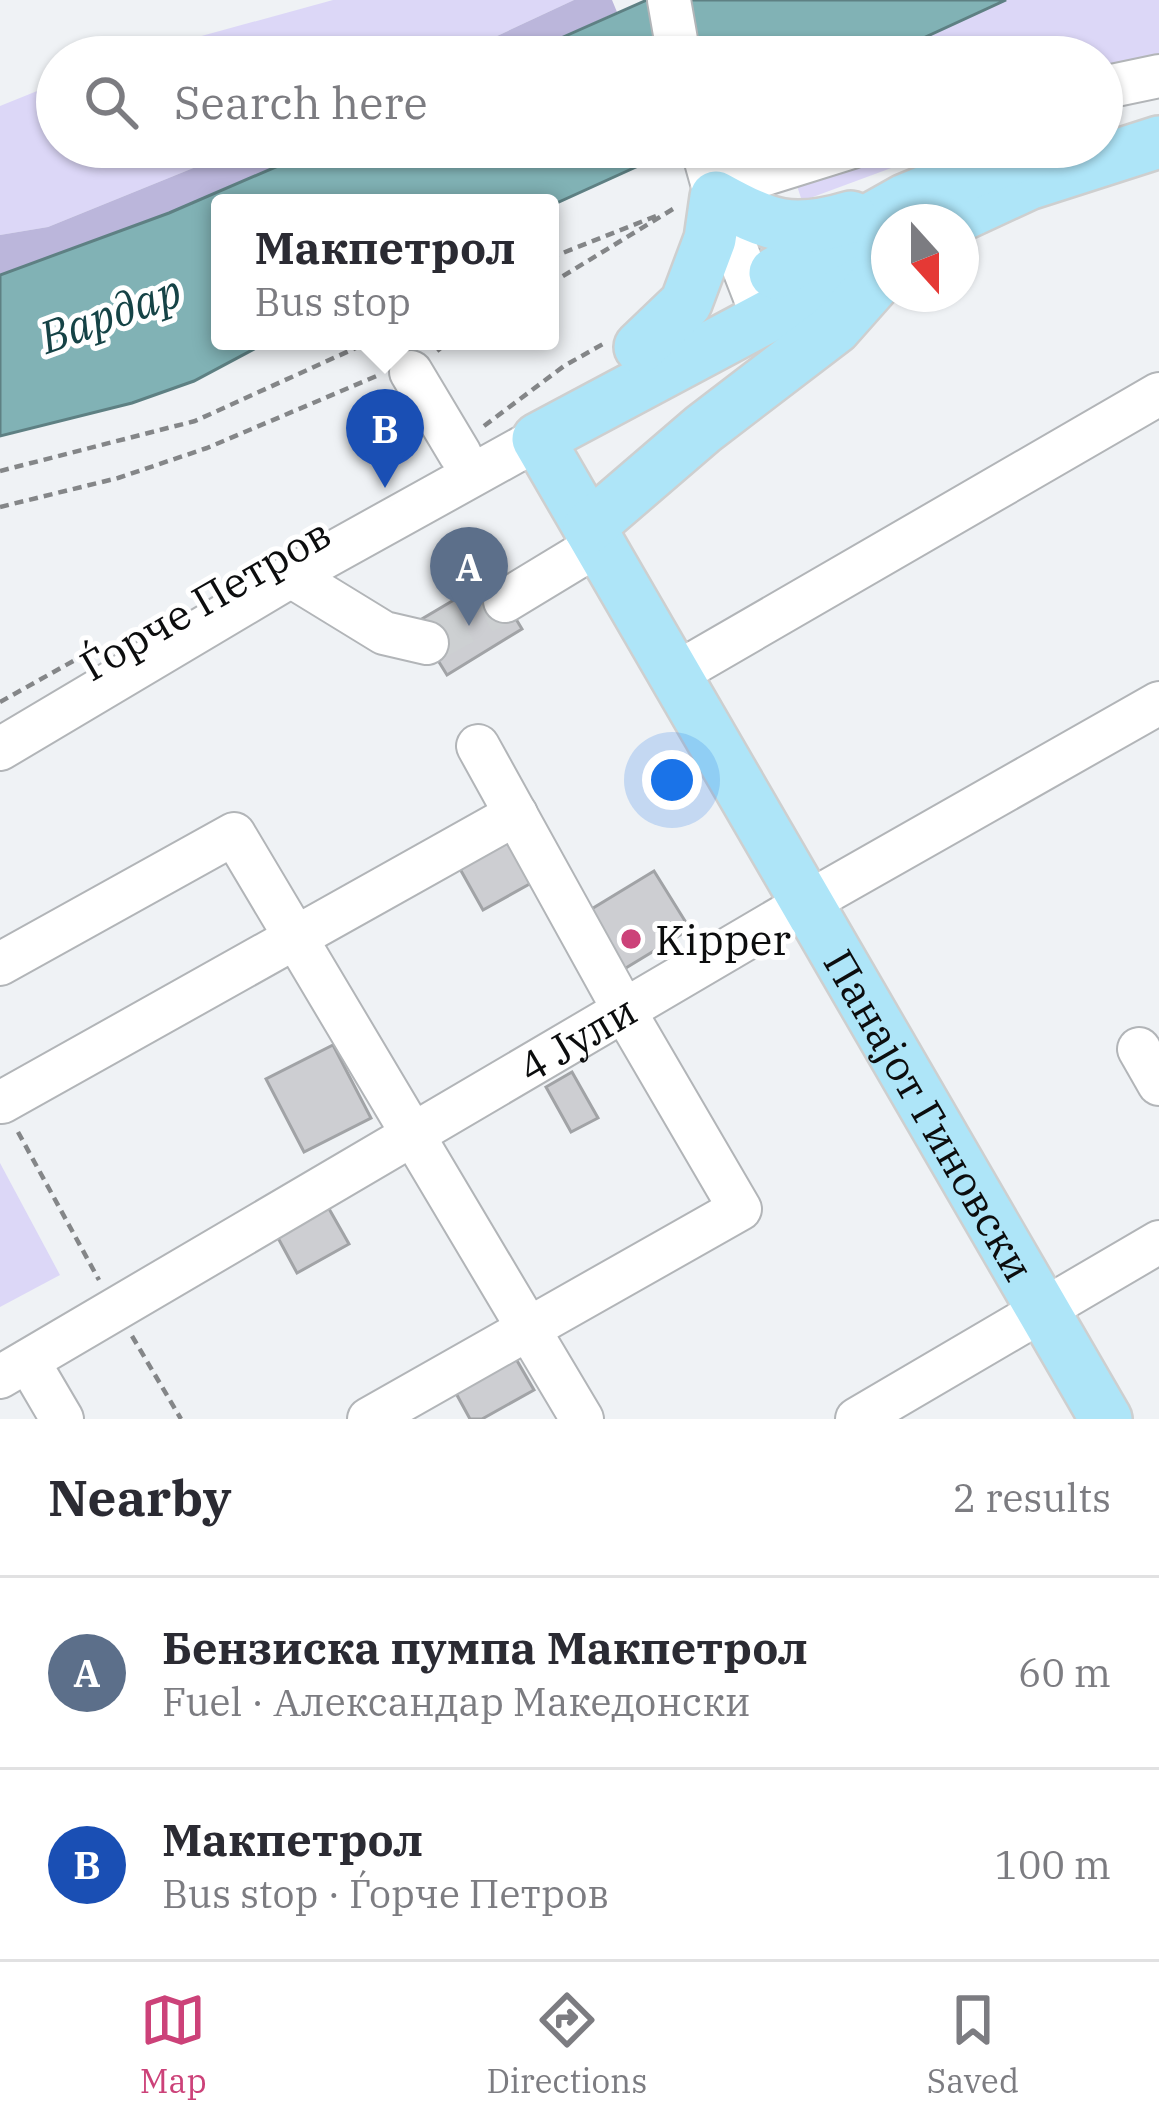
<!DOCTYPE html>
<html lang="en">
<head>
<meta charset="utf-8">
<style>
  body { margin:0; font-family:"IBM Plex Serif",serif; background:#f7f7f7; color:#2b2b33 }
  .compass { position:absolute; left:871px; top:204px; width:108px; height:108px; border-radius:50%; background:#fff; box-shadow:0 3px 9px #0004; rotate:159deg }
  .you { position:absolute; left:672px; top:780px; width:42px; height:42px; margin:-30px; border:9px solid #fff; border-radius:50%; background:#1a73e8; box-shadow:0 0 0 18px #1a73e833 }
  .badge { display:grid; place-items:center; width:78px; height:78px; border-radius:50%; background:#cc4279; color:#fff; font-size:39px; font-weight:700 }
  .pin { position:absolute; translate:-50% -99px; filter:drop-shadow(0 3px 6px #0008) }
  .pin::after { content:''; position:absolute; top:63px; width:42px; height:36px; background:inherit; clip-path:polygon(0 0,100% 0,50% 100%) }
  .popup { position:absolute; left:211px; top:194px; width:348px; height:156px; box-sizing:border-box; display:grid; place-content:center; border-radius:12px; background:#fff; filter:drop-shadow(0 3px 9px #0005); font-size:39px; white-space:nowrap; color:#7c7c81 }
  .popup b { font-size:45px; color:#2b2b33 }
  .popup::after { content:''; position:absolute; left:50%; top:100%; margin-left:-24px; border:24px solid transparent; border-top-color:#fff }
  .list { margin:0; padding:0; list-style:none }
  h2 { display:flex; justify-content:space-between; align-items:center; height:156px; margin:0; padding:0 48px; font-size:51px }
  h2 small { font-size:39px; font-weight:400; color:#7c7c81 }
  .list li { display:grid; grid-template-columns:78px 1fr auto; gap:36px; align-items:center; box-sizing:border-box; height:192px; padding:0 48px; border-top:3px solid #e1e1e2 }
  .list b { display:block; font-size:45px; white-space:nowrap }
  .list p { margin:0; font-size:39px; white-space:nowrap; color:#7c7c81 }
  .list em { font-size:39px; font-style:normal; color:#7c7c81 }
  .icon { flex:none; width:66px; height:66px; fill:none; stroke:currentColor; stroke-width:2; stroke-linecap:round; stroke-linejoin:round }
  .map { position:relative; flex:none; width:1159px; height:1419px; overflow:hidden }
  .search { position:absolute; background:#fff; box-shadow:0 3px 9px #0004; left:36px; right:36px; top:36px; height:132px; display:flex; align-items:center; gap:30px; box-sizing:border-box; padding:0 42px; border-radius:66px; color:#7c7c81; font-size:45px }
  .sheet { height:540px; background:#fff }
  nav { display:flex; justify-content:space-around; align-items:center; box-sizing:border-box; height:168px; border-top:3px solid #e1e1e2; background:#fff; font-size:33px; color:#7c7c81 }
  nav a { display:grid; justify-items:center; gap:6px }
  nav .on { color:#cc4279 }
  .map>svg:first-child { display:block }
  .green { fill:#dcd7f7 }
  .forest { fill:#bbb6db }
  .water { fill:#81b2b5; stroke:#5e8083; stroke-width:3 }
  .building { fill:#cdced2; stroke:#a1a3a6; stroke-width:3 }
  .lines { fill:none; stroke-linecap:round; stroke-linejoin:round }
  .minor-tunnel { stroke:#cdd0d2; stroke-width:42; stroke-dasharray:42 21; stroke-linecap:butt }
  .minor-casing { stroke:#b2b5b8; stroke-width:46 }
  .major-casing { stroke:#cecfcf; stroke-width:56 }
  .path { stroke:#848688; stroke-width:4.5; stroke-dasharray:9 6; stroke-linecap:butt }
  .minor { stroke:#fff; stroke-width:42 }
  .major { stroke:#aee5f8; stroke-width:51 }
  .poi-dot { fill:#cc4279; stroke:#fff; stroke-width:4.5 }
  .labels { text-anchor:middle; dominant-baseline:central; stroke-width:10; stroke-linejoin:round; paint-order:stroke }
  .street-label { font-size:42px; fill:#0c0d0e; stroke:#fff }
  .poi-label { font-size:42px; fill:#0c0d0e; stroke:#fff; text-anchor:start }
  .water-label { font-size:45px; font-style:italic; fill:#154346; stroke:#fff }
</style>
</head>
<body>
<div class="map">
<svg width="1159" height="1419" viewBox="0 0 1159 1419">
  <rect width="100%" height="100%" fill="#eff2f5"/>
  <g class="green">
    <polygon points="333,0 574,0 452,57 125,57"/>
    <polygon points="1006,0 1159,0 1159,88 1102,101 1102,57 882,57"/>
    <polygon points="57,83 57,147 245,147 48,227 0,235 0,106"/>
    <polygon points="784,147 948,147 802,201"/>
    <polygon points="0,1163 60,1275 0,1307"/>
  </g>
  <g class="forest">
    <polygon points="574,0 612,0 617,12 518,57 452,57"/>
    <polygon points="245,147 321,147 169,213 0,275 0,235 48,227"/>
  </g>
  <g class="water">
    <polygon points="647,0 1006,0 882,57 518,57"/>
    <polygon points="322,147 680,147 550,206 220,203 220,341 269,341 194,381 132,403 0,436 0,275 169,213"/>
  </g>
  <g class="building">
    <polygon points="491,578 522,629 447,675 415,623"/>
    <polygon points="508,831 535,881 483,910 455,860"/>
    <polygon points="654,871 690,929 616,974 580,916"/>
    <polygon points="333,1045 371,1118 304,1152 266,1079"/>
    <polygon points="572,1072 598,1118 571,1132 546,1087"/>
    <polygon points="328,1207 349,1244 297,1273 277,1236"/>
    <polygon points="512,1352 534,1390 482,1419 470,1419 452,1386"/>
  </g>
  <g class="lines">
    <polyline class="minor-tunnel" points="427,643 505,601"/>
    <defs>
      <g id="minor">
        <polyline points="669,0 679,57"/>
        <polyline points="1102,88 1159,76"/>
        <polyline points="702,147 716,197 763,318"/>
        <polyline points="714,190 852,147"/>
        <polyline points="411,372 460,454"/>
        <polyline points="291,576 384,633 427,643"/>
        <polyline points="505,601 599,544"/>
        <polyline points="677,673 1159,394"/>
        <polyline points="0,749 291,576 538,439"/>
        <polyline points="0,964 234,834 582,1419"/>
        <polyline points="1139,1049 1159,1084"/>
        <polyline points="2,1102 516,814"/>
        <polyline points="28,1361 62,1419"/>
        <path id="s1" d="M0,1377L805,904L1159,703"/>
        <polyline points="369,1419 740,1209 625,1012 478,746"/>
        <polyline points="857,1419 1159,1242"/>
      </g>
      <g id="major">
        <polyline points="946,222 1028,184 1159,142"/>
        <path id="s2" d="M889,252L538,439L1106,1419"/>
        <polyline points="775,273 905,200 980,169 1046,147"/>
        <path d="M640,347L686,303L710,239L716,197C769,226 791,235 851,217"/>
        <polyline points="589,527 703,429 835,328 889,267"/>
      </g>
    </defs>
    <use href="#minor" class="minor-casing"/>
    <use href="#major" class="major-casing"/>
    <g class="path">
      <polyline points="550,258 656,216"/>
      <polyline points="550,284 673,209"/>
      <polyline points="437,351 450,341"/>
      <polyline points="484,426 564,366 603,344"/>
      <polyline points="0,471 195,421 371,341"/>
      <polyline points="0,507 118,478 207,448 379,375"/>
      <polyline points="0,702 84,655"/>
      <polyline points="18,1132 99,1280"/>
      <polyline points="132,1336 181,1419"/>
    </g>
    <use href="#minor" class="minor"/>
    <use href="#major" class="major"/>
  </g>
  <circle class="poi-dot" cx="631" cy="939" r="12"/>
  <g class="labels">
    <g class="street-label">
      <text transform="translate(205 599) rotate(-30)">Ѓорче Петров</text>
      <text stroke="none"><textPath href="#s1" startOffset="669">4 Јули</textPath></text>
      <text stroke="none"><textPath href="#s2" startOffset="1179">Панајот Гиновски</textPath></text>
    </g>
    <g class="poi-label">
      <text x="655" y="939">Kipper</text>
    </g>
    <g class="water-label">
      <text transform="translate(110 313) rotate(-20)">Вардар</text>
    </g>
  </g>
</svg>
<svg class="compass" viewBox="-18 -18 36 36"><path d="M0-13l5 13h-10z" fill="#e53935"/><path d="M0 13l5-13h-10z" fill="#7c7c81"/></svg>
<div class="you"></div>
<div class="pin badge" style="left:469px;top:626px;background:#5c6f8a">A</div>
<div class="pin badge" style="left:385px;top:488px;background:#1a4fb4">B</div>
<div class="popup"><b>Макпетрол</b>Bus stop</div>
<div class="search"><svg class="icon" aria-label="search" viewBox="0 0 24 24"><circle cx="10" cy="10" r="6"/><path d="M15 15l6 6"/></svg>Search here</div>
</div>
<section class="sheet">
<h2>Nearby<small>2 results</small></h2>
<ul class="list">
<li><span class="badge" style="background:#5c6f8a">A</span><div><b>Бензиска пумпа Макпетрол</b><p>Fuel · Αлександар Македонски</p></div><em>60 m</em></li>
<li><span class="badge" style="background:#1a4fb4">B</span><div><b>Макпетрол</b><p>Bus stop · Ѓорче Петров</p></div><em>100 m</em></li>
</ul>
</section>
<nav>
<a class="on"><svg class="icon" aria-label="map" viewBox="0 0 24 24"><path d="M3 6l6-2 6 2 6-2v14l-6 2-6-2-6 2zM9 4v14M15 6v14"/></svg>Map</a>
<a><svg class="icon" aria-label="directions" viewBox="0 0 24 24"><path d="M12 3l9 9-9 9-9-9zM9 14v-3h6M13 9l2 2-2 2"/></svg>Directions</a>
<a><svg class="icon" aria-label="saved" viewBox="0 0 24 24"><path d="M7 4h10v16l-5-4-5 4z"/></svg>Saved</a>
</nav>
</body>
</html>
